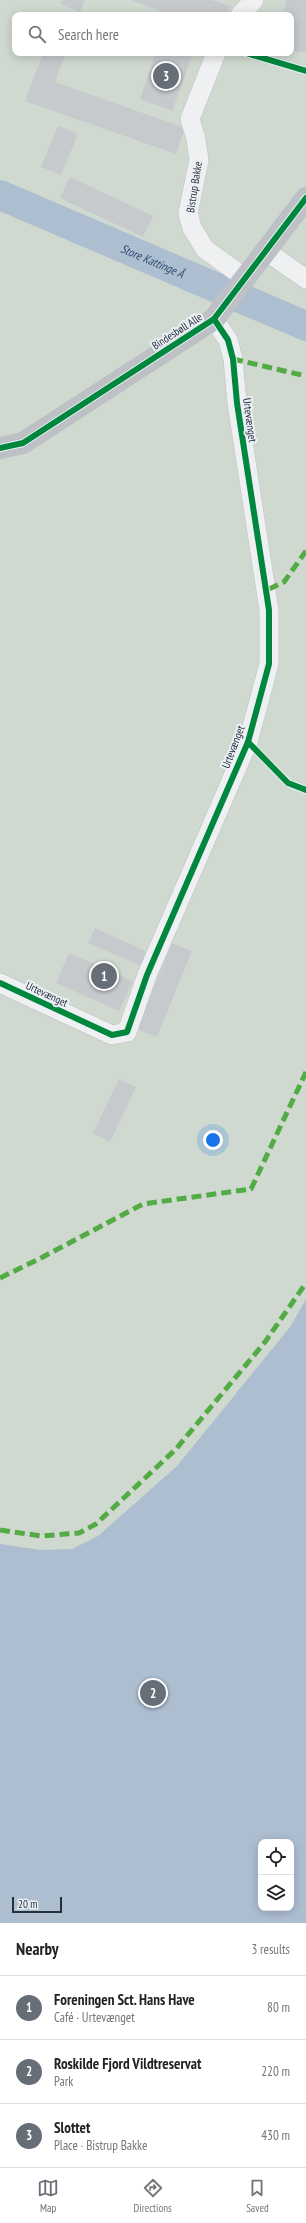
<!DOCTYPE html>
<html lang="en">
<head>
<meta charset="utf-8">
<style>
  body { margin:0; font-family:"PT Sans Narrow",sans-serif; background:#f6f6f6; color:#222 }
  .controls { position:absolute; right:12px; bottom:12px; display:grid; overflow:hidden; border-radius:8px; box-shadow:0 2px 10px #0003 }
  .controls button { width:36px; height:36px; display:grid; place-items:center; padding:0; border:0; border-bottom:1px solid #e0e0e0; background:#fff; color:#222; font:20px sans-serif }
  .scale { position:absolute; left:12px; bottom:10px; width:50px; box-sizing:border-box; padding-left:4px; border:2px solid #262f3e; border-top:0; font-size:11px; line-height:14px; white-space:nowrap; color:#262f3e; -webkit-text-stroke:3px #ecf0f5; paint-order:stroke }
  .you { position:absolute; left:213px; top:1140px; width:14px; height:14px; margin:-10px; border:3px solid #fff; border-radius:50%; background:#1a73e8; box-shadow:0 0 0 6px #1a73e833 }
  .badge { display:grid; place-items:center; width:26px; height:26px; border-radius:50%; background:#676e78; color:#fff; font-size:13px; font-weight:700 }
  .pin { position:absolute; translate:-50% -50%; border:2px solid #fff; box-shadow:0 1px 4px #0006 }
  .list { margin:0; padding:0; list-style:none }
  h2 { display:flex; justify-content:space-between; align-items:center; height:52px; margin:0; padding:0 16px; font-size:17px }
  h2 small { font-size:13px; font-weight:400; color:#767676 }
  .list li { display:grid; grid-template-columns:26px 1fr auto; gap:12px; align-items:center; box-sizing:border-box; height:64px; padding:0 16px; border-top:1px solid #e0e0e0 }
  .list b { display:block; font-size:15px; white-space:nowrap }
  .list p { margin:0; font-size:13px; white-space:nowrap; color:#767676 }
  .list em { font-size:13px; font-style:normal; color:#767676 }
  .icon { flex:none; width:22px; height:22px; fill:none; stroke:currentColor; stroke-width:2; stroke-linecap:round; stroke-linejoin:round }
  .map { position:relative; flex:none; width:306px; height:1923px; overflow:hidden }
  .search { position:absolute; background:#fff; box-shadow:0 2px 10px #0003; left:12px; right:12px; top:12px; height:44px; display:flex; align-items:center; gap:10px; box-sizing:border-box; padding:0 14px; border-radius:8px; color:#767676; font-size:15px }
  .sheet { height:244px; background:#fff }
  nav { display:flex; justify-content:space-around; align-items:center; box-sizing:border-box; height:56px; border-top:1px solid #e0e0e0; background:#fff; font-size:11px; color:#767676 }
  nav a { display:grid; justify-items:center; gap:2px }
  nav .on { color:#676e78 }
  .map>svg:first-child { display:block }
  .green { fill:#d0d9d0; fill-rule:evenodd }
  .water { fill:#adbed1; fill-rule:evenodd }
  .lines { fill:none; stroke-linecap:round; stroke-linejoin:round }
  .river { stroke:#adbed1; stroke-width:30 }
  .building { fill:#c7cacd }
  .street-casing { stroke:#bdc0c3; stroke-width:20 }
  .street { stroke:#eff0f1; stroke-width:19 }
  .secondary { stroke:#bdc0c4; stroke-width:22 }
  .quiet { stroke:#53ab46; stroke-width:5; stroke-dasharray:10 5; stroke-linecap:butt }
  .cycleway-casing { stroke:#ecf0f5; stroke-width:8 }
  .cycleway { stroke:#00873e; stroke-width:6 }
  .labels { text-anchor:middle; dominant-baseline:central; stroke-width:4; stroke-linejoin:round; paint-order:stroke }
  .street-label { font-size:11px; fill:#262f3e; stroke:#ecf0f5 }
  .water-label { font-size:12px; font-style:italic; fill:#304e72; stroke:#ecf0f5 }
</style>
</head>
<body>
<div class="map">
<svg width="306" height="1923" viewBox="0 0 306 1923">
  <rect width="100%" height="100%" fill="#dfe2e5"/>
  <path class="green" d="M0,0H306V1923H0ZM15,15H291V53H15ZM261,1842H291V1908H261Z"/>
  <path class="water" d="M306,1299V1923H0V1544L40,1550L72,1549L98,1536L177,1466L290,1327ZM261,1842H291V1908H261Z"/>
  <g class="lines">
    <path class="river" id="s1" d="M0,195L306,326"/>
  </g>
  <g class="building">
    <polygon points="62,0 85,0 80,12 60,4"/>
    <polygon points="131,0 212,0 230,6 227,15 171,15"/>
    <polygon points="286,0 306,0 306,53 291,50 291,15 283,15"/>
    <polygon points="43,53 58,53 65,55 55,82 185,128 176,154 25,101"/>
    <polygon points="156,53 193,53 172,111 140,99"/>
    <polygon points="58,126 78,134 61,175 41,167"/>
    <polygon points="70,177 153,216 143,237 60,198"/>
    <polygon points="95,928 147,952 141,966 88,943"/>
    <polygon points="172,943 192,951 157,1037 137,1029"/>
    <polygon points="69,953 133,981 119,1011 56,983"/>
    <polygon points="119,1079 136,1087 110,1142 93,1133"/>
  </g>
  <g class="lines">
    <defs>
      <g id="street">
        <polyline points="240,15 254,0"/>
        <polyline points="216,53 190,119 196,139 199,160 188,213 192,228 205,249 245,278"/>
        <polyline points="266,251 306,279"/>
        <polyline points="0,983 112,1035 127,1032 147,975 248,742 269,664 269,610 237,403 233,359 228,340 214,319"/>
      </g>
    </defs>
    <use href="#street" class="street-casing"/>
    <use href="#street" class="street"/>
    <polyline class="secondary" points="0,448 23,443 214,319 306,198"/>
    <g class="quiet">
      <polyline points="233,359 306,376"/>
      <polyline points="269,589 284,582 306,551"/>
      <polyline points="0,1278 39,1259 143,1204 251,1189 306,1072"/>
      <polyline points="0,1530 41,1536 79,1533 96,1524 176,1449 265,1342 306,1283"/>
    </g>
    <defs>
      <g id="cycleway">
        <polyline points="246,53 306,71"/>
        <polyline points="0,448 23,443 214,319 306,198"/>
        <polyline points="248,742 288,783 306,790"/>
        <polyline points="0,983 112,1035 127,1032 147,975 248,742 269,664 269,610 237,403 233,359 228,340 214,319"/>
      </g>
    </defs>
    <use href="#cycleway" class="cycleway-casing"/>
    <use href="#cycleway" class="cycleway"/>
  </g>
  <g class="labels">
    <g class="street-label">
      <text transform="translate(194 187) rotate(-81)">Bistrup Bakke</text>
      <text transform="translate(177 331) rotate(-33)">Bindesbøll Alle</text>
      <text transform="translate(250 420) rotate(82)">Urtevænget</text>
      <text transform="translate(233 747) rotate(-69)">Urtevænget</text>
      <text transform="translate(47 994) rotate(25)">Urtevænget</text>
    </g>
    <g class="water-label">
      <text stroke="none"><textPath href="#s1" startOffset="166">Store Kattinge Å</textPath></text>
    </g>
  </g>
</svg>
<div class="controls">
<button><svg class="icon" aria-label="locate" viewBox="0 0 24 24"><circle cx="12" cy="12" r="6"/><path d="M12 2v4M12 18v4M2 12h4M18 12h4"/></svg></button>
<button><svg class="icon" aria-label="layers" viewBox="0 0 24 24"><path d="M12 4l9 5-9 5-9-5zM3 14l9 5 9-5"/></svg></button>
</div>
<div class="scale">20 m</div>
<div class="you"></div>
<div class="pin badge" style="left:104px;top:976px">1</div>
<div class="pin badge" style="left:153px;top:1693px">2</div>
<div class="pin badge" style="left:166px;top:76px">3</div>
<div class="search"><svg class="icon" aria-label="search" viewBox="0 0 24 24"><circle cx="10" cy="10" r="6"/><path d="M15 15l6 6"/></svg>Search here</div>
</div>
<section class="sheet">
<h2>Nearby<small>3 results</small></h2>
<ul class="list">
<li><span class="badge">1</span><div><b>Foreningen Sct. Hans Have</b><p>Café · Urtevænget</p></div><em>80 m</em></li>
<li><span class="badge">2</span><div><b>Roskilde Fjord Vildtreservat</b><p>Park</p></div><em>220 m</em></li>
<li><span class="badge">3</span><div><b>Slottet</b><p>Place · Bistrup Bakke</p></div><em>430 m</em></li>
</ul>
</section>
<nav>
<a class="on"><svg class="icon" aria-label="map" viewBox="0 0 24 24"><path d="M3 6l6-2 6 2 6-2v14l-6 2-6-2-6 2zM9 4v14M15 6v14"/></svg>Map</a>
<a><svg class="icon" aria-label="directions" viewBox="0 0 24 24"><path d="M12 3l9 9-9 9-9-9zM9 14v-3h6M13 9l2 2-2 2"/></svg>Directions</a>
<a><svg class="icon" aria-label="saved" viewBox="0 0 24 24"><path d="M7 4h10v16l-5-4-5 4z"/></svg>Saved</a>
</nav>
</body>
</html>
